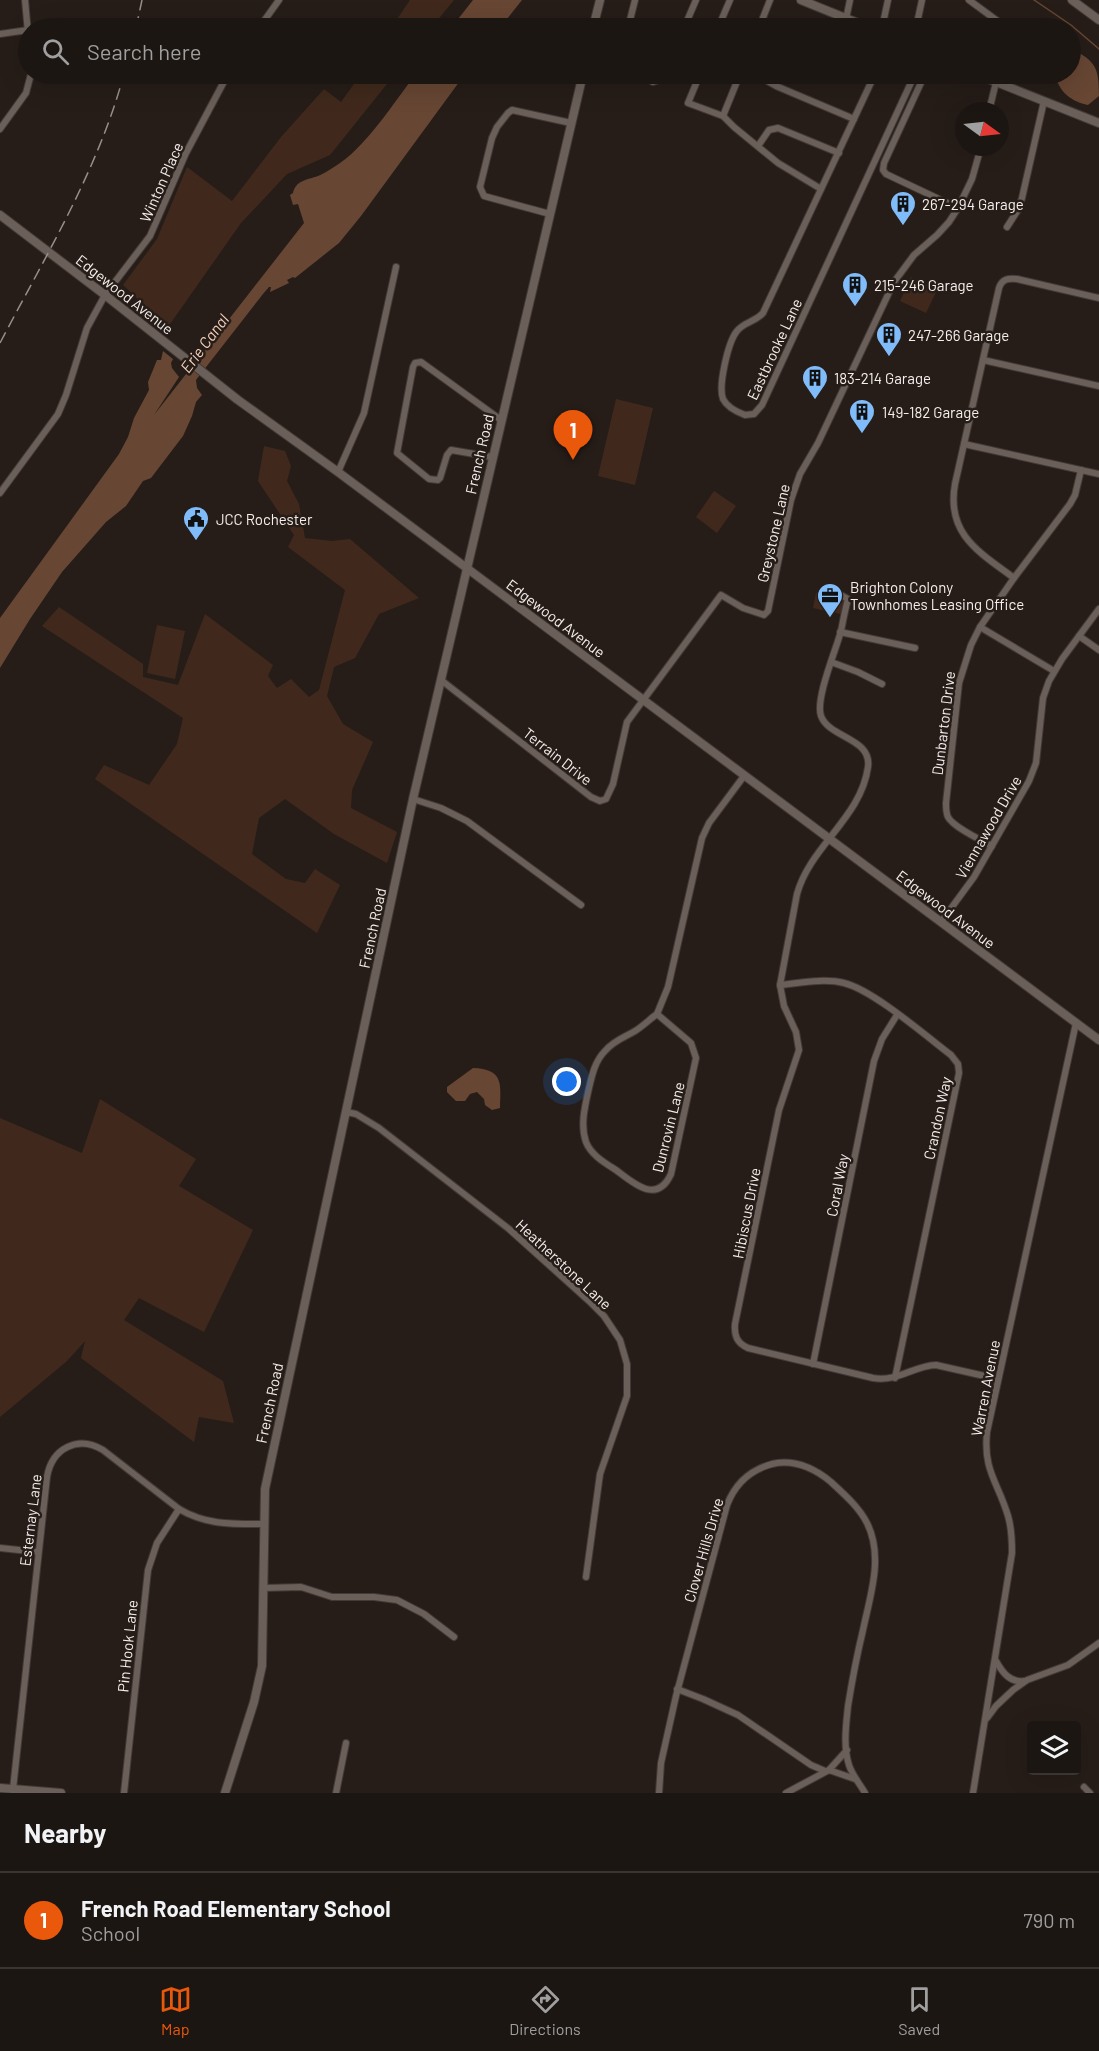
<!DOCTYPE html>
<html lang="en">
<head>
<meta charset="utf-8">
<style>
  body { margin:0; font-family:Barlow,sans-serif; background:#292320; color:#f1f3f6 }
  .controls { position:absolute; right:18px; bottom:18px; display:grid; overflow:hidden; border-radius:6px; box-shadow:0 6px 24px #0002 }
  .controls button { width:54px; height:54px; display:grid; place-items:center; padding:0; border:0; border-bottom:2px solid #3a3532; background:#1c1612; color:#f1f3f6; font:30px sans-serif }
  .compass { position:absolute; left:955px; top:102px; width:54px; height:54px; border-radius:50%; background:#1c1612; box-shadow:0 6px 24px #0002; rotate:105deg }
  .you { position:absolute; left:567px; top:1082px; width:21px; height:21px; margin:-15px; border:4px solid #fff; border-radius:50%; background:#1a73e8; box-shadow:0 0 0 9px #1a73e833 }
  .badge { display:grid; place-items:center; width:39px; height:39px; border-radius:50%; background:#ea580c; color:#fff; font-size:20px; font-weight:700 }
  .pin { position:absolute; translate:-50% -50px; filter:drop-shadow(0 2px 3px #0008) }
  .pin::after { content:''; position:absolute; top:32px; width:21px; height:18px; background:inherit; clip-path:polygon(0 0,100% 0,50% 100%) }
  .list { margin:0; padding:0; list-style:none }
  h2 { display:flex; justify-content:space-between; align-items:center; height:78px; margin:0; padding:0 24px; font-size:26px }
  h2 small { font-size:20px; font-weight:400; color:#a09f9f }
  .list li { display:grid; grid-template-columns:39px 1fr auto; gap:18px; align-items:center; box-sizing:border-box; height:96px; padding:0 24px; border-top:2px solid #3a3532 }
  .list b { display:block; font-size:22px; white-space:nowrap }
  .list p { margin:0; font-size:20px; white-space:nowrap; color:#a09f9f }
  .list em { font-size:20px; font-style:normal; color:#a09f9f }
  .icon { flex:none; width:33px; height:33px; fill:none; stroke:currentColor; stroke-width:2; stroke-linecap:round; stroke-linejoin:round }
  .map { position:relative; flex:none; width:1099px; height:1793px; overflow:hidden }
  .search { position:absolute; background:#1c1612; box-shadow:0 6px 24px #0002; left:18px; right:18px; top:18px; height:66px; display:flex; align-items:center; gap:15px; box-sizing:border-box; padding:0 21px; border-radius:33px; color:#a09f9f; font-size:22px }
  .sheet { height:174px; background:#1c1612 }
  nav { display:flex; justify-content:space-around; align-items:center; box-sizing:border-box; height:84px; border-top:2px solid #3a3532; background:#1c1612; font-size:16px; color:#a09f9f }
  nav a { display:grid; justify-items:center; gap:3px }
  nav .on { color:#ea580c }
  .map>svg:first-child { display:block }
  .green { fill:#40291c }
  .water { fill:#674633 }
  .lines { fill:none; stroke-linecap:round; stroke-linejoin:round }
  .stream { stroke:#674633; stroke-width:1.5 }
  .street-casing { stroke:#423a37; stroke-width:8 }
  .secondary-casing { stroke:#423a37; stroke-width:10 }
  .street { stroke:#6a5f59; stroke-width:6 }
  .secondary { stroke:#6a5f59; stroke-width:8 }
  .rail { stroke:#978f8b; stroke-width:1.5; stroke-dasharray:12 6; stroke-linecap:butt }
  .labels { text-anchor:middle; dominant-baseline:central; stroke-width:5; stroke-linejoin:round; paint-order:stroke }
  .street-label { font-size:15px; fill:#f5eeeb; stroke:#261d18 }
  .poi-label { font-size:15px; fill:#f5eeeb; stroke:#261d18; text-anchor:start }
  .water-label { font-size:16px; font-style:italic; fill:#f6d1bc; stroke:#261d18 }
</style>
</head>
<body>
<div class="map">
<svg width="1099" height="1793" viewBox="0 0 1099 1793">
  <rect width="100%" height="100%" fill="#261d18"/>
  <g class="green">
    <polygon points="410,0 454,0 431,28 391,28"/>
    <polygon points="361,74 395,74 330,155 287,174 241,223 168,327 123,285 157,239 187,167 232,201 281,137 324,89 341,102"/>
    <polygon points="911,277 937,290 926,313 900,301"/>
    <polygon points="616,399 653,408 635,485 598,476"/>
    <polygon points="264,446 285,451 291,466 287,481 299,504 305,538 332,541 350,539 419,598 379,614 355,658 334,667 327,696 343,724 373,742 352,790 351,808 397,832 387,863 334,834 285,799 259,818 252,854 286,879 305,883 315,869 340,885 317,933 95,779 104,765 149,785 177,744 183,718 42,626 59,607 143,664 143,677 178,685 205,614 273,665 268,676 277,688 291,679 309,697 319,690 345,590 288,547 294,535 258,481"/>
    <polygon points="714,491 736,506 717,533 696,517"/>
    <polygon points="816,593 844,599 841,614 813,608"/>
    <polygon points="157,625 185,631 175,679 147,673"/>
    <polygon points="100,1099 196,1159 179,1186 253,1230 204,1332 139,1298 124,1320 223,1381 234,1423 199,1417 194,1442 81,1358 85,1341 67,1361 0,1417 0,1118 82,1153"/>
  </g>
  <g class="water">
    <polygon points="473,0 522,0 500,28 451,28"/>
    <path d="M1071,48C1096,62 1099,67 1099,96L1088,105C1072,102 1057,91 1056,74H1070Z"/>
    <path d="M416,74H465L361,216L339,243L295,278L293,277L287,280L289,283L270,292L271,287H269L263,294L196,380L197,388L202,395L196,402L192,416L183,436L151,478L143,481L126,506L106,522L62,572L30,619L0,668V618L119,454L128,437L134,418L149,390L148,382L157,360H161L163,351L173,359L171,363L172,368L179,377L154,415L304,223L298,204L293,205L290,195L293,193C296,180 307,180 318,176C323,174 329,170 334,167C365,149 394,102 416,74Z"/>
    <path d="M473,1068C503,1069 501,1083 500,1108L492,1110L485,1105L484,1099L477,1092L470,1094L465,1101H456L447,1092V1087Z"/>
  </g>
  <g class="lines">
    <polyline class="stream" points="1034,0 1071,25 1099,49"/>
    <defs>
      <g id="street">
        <polyline points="25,0 28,33"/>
        <polyline points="969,0 1007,28"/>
        <polyline points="846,19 850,0"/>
        <polyline points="259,28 279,0"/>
        <polyline points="628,28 635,0"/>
        <polyline points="684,28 696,0"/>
        <polyline points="718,28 730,0"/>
        <polyline points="759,28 770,0"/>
        <polyline points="882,28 888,0"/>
        <polyline points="916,28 922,0"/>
        <polyline points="0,34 28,30"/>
        <polyline points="638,74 653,82 662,79 666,74"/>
        <polyline points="700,74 688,103 723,116 734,127 778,163 821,189"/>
        <polyline points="755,74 776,86 854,119"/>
        <path d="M875,74L763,313C755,322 744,322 737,331C728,342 718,386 723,399C727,407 737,412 745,415L754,414L762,405L915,74"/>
        <polyline points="925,74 884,163 883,170 886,174 958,208"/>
        <polyline points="1011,74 1015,75 1023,74"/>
        <polyline points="989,111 998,74"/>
        <polyline points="723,116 740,74"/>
        <polyline points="0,129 26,93 31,74"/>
        <polyline points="758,146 769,130 778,128 839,153"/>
        <polyline points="550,214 484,196 480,187 492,138 497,127 508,113 512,110 571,123"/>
        <polyline points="1007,227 1018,210 1022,198 1044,101"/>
        <polyline points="983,360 1099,386"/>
        <polyline points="964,444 1099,474"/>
        <polyline points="492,457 451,450 447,455 440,478 438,480 429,479 397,453 413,367 415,363 421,362 501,420"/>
        <polyline points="338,472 364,413 396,267"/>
        <polyline points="0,493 58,414 66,395 87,328 105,295 150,236 186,153 228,74"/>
        <path d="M1014,578C979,552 946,534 955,484L999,288C1002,279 1008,278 1017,279L1099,298"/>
        <path d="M839,594L848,599C845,610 843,621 841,631C836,650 815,699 821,716C829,738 872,738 868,767C861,818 810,846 797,894L780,985L784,1006L796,1032L799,1050L779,1110L735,1324C734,1336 737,1343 748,1348L873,1378C898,1382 913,1366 936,1365L998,1379"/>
        <polyline points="980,627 1054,671"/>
        <polyline points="840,632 915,648"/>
        <polyline points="1079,636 1099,650"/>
        <polyline points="831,662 858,672 882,684"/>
        <polyline points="441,680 591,797 600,801 606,799 613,784 627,722 721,595 743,608 764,615 768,611 791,500 800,474 818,443 894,282 914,255 937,235 949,222 958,208 972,179 981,147"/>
        <polyline points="413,799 441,808 467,821 581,905"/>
        <path d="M992,846C981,840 953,827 948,817C946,813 946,807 946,803L959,683L971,645L980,627L1014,578L1070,504L1075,495L1081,470"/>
        <polyline points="941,922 974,877 1029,781 1036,763 1043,698 1049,681 1062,659 1099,609"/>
        <path d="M780,985C800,983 824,978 844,983C873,990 926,1036 951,1055L958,1064L959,1073L895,1378"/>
        <path d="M657,1014L691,1043L696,1058L671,1174C657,1205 633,1183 616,1170C605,1163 591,1155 586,1142C580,1125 585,1106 589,1088C592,1075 595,1061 605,1051C613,1041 625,1037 635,1031C643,1026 650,1019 657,1014Z"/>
        <polyline points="657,1014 668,987 702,838 709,823 744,776"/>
        <polyline points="346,1112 356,1114 379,1128 509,1229 589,1301 604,1316 620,1340 627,1364 627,1396 600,1474 586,1577"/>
        <polyline points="813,1364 874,1061 882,1039 897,1015"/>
        <polyline points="0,1548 38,1552"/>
        <polyline points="264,1588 301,1587 332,1597 374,1597 397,1600 424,1614 454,1637"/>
        <path d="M996,1661C1002,1672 1010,1683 1024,1681"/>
        <polyline points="677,1689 703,1699 738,1715 811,1765 825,1771"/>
        <polyline points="987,1718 996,1706 1013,1690 1027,1680 1068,1665 1099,1643"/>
        <polyline points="829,1770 847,1750"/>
        <polyline points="1084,1787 1090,1793"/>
        <path d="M13,1789L47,1477C52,1448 78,1435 103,1450L179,1509C206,1525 232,1524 263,1524"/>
        <polyline points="124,1793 148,1570 157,1543 179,1509"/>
        <polyline points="336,1793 346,1743"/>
        <path d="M659,1793L661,1763L676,1696L727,1505C735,1484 750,1470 772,1464C794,1459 814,1468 831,1482C844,1494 859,1507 867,1523C884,1557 870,1596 863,1630C857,1655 852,1681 848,1706C846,1725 843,1747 849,1765C852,1775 860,1784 865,1793"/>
        <polyline points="786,1793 829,1770 855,1779"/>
        <path d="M973,1793L1012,1553C1012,1541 1012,1529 1008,1516C998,1482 983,1471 987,1432L1076,1023"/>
      </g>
      <g id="secondary">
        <polyline points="801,0 870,28"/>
        <polyline points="1072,0 1099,20"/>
        <polyline points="593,28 600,0"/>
        <polyline points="976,74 1099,123"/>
        <polyline points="0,215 105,295 238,400 338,472 1099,1040"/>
        <polyline points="0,1788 61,1793"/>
        <polyline points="225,1793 254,1702 262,1666 265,1489 413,799 583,74"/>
      </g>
    </defs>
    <use href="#street" class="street-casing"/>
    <use href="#secondary" class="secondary-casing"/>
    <use href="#street" class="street"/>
    <use href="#secondary" class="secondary"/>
    <g class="rail">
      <polyline points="136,28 142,0"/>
      <path d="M0,343C46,255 98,170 124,74"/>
    </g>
  </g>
  <defs>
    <symbol id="building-pin" viewBox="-11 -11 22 30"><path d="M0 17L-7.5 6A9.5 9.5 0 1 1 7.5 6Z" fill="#81bcfa" stroke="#261d18"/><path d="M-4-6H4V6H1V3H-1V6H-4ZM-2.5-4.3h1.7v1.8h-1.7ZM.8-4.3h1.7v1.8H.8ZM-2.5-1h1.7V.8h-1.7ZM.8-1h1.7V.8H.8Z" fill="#111"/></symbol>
    <symbol id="civic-pin" viewBox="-11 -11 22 30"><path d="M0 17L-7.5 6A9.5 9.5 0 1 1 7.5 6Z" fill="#81bcfa" stroke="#261d18"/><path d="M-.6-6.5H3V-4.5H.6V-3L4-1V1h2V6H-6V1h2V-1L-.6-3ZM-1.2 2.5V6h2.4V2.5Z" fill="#111"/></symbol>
    <symbol id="office-pin" viewBox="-11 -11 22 30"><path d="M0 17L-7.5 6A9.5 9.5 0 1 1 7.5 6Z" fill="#81bcfa" stroke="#261d18"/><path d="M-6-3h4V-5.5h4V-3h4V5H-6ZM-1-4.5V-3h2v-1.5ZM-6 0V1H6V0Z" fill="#111"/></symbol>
  </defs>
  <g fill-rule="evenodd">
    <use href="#building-pin" x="888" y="189" width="30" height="40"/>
    <use href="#building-pin" x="840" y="270" width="30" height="40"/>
    <use href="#building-pin" x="874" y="320" width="30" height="40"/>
    <use href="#building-pin" x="800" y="363" width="30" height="40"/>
    <use href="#building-pin" x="847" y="397" width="30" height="40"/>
    <use href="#civic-pin" x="181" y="504" width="30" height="40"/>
    <use href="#office-pin" x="815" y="581" width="30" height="40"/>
  </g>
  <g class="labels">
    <g class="street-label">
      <text transform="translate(161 182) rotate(-66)">Winton Place</text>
      <text transform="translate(125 294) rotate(38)">Edgewood Avenue</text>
      <text transform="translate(774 349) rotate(-65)">Eastbrooke Lane</text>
      <text transform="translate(479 454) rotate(-77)">French Road</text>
      <text transform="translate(773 533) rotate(-77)">Greystone Lane</text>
      <text transform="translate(556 618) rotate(37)">Edgewood Avenue</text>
      <text transform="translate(943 723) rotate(-83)">Dunbarton Drive</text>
      <text transform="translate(558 756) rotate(38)">Terrain Drive</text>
      <text transform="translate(988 827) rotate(-60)">Viennawood Drive</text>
      <text transform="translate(946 909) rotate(37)">Edgewood Avenue</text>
      <text transform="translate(372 928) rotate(-78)">French Road</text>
      <text transform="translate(937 1118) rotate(-78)">Crandon Way</text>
      <text transform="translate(668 1127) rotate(-76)">Dunrovin Lane</text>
      <text transform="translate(837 1185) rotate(-79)">Coral Way</text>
      <text transform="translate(746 1213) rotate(-79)">Hibiscus Drive</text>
      <text transform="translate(564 1264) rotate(43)">Heatherstone Lane</text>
      <text transform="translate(985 1388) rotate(-79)">Warren Avenue</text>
      <text transform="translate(269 1403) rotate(-78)">French Road</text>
      <text transform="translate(30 1520) rotate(-83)">Esternay Lane</text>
      <text transform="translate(703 1550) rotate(-74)">Clover Hills Drive</text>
      <text transform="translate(127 1646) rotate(-84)">Pin Hook Lane</text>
    </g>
    <g class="poi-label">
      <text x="922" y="204">267-294 Garage</text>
      <text x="874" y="285">215-246 Garage</text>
      <text x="908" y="335">247-266 Garage</text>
      <text x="834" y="378">183-214 Garage</text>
      <text x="882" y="412">149-182 Garage</text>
      <text x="216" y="519">JCC Rochester</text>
      <text x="850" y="587">Brighton Colony<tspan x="850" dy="17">Townhomes Leasing Office</tspan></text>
    </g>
    <g class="water-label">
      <text transform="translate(204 343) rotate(-53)">Erie Canal</text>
    </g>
  </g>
</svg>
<div class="controls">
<button><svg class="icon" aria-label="layers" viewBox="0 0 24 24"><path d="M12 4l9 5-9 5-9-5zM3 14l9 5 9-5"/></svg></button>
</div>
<svg class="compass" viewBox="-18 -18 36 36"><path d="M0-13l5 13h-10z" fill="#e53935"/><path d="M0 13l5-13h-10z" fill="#a09f9f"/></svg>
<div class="you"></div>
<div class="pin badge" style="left:573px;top:460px">1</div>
<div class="search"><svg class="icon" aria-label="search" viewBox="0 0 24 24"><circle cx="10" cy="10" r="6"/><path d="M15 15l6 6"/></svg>Search here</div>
</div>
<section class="sheet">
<h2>Nearby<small></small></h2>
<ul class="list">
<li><span class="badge">1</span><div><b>French Road Elementary School</b><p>School</p></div><em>790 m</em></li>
</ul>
</section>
<nav>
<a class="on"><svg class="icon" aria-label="map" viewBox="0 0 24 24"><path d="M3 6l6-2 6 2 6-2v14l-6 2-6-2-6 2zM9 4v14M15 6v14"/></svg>Map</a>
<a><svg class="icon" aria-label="directions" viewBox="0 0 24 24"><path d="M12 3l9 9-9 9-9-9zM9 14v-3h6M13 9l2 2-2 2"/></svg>Directions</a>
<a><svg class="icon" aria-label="saved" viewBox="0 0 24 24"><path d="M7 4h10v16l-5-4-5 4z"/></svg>Saved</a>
</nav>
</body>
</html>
